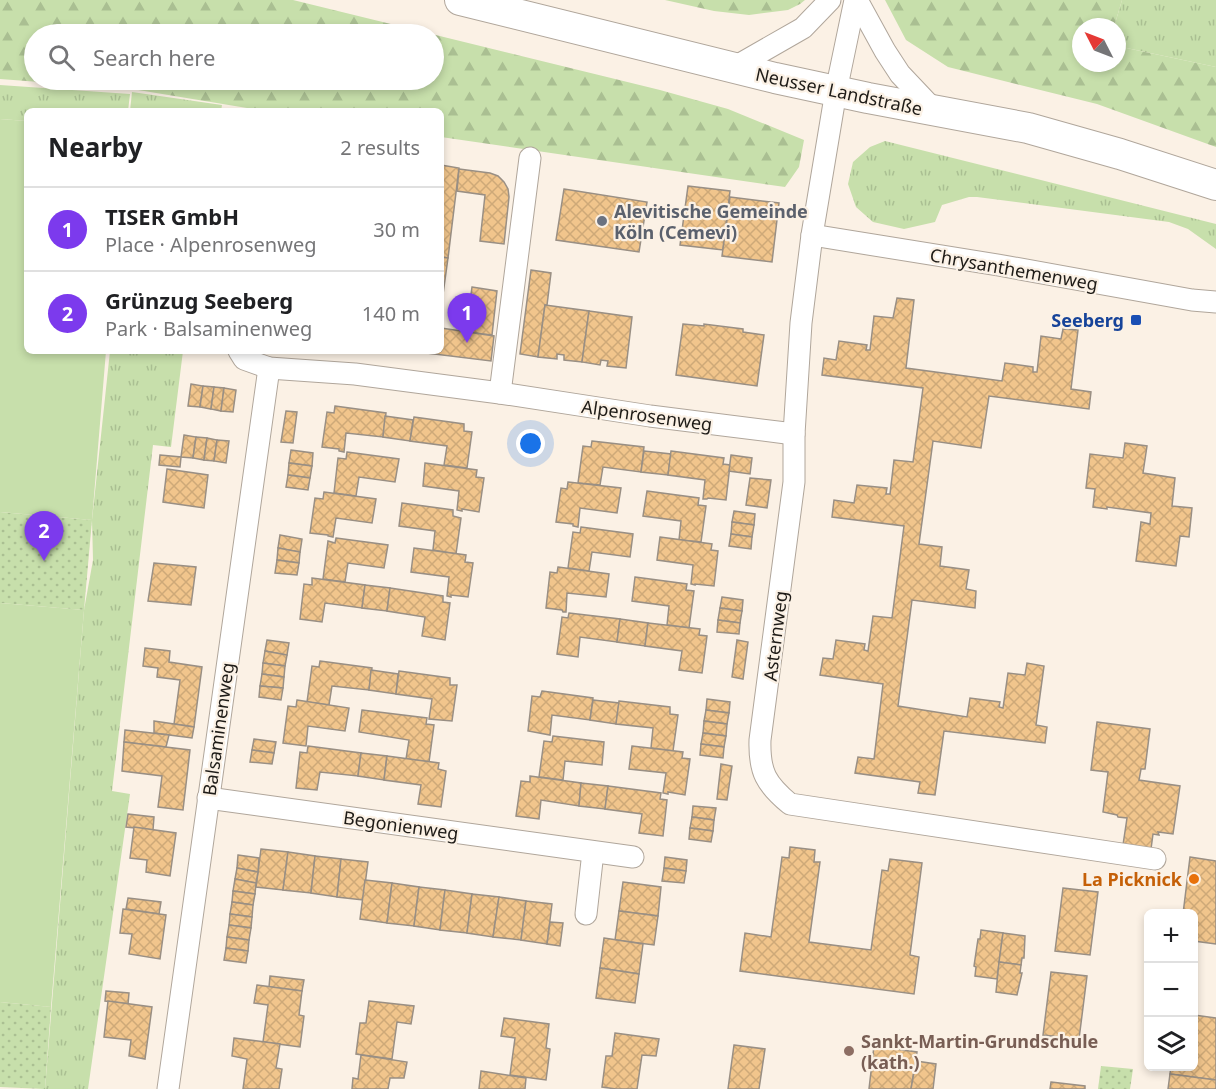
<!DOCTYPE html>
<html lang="en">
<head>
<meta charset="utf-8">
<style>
  body { margin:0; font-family:"Noto Sans",sans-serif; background:#f2f2f2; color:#202124 }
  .controls { position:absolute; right:18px; bottom:18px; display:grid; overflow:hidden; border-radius:9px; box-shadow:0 3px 9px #0003 }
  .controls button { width:54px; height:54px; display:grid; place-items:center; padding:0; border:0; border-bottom:2px solid #e0e0e0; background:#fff; color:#202124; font:30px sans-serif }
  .compass { position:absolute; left:1072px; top:18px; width:54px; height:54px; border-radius:50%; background:#fff; box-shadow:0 3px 9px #0003; rotate:312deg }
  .you { position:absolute; left:531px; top:444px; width:21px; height:21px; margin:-15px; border:4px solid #fff; border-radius:50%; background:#1a73e8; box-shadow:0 0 0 9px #1a73e833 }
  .badge { display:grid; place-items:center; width:39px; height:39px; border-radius:50%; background:#7c3aed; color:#fff; font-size:20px; font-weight:700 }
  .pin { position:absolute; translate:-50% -50px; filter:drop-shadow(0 2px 3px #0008) }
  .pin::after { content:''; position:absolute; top:32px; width:21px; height:18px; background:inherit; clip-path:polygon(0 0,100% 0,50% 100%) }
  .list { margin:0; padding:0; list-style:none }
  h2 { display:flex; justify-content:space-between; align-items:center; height:78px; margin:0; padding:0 24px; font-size:26px }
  h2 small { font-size:20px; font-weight:400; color:#757577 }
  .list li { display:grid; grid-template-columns:39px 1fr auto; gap:18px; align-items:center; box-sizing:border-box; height:84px; padding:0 24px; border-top:2px solid #e0e0e0 }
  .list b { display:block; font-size:22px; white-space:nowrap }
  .list p { margin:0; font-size:20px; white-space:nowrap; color:#757577 }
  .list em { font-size:20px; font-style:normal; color:#757577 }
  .icon { flex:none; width:33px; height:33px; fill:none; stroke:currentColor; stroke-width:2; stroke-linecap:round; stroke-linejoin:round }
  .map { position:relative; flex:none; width:1216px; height:1089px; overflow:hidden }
  .search { position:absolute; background:#fff; box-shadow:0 3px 9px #0003; left:24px; top:24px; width:420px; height:66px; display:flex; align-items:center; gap:15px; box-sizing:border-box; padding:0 21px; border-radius:33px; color:#757577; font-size:22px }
  .panel { position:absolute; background:#fff; box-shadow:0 3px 9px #0003; left:24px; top:108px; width:420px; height:246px; border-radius:9px }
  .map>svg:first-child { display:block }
  .grass { fill:url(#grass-tufts) }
  .forest { fill:url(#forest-firs); fill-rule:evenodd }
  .park { fill:url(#park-dots) }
  .garden { fill:#c7dfab }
  .building { fill:url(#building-cross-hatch); stroke:#998f84; stroke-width:1.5 }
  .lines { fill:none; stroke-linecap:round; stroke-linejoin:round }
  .minor-casing { stroke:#b0a69b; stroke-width:23 }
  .secondary-casing { stroke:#b0a69b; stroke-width:32 }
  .minor { stroke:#fff; stroke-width:21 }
  .secondary { stroke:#fff; stroke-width:30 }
  .worship-dot { fill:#6b7280; stroke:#fbf1e5; stroke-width:2 }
  .transit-dot { fill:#1a4fb4; stroke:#fbf1e5; stroke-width:2 }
  .food-dot { fill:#e8710a; stroke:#fbf1e5; stroke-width:2 }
  .education-dot { fill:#8d6e63; stroke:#fbf1e5; stroke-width:2 }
  .labels { text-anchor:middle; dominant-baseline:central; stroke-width:4.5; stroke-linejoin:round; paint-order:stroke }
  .street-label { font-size:18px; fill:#1e1b17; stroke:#fbf1e5 }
  .worship-label { font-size:18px; font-weight:bold; fill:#5b616d; stroke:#fbf1e5; text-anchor:start }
  .transit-label { font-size:18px; font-weight:bold; fill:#164399; stroke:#fbf1e5; text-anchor:end }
  .food-label { font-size:18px; font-weight:bold; fill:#c56008; stroke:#fbf1e5; text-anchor:end }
  .education-label { font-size:18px; font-weight:bold; fill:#785e54; stroke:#fbf1e5; text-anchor:start }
</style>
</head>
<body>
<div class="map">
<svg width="1216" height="1089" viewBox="0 0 1216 1089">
  <defs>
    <pattern id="grass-tufts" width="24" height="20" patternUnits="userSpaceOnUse" patternTransform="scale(1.5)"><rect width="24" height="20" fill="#c7dfab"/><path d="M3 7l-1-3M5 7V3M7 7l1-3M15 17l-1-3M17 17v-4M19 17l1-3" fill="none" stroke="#aabf92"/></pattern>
    <pattern id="forest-firs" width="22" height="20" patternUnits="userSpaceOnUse" patternTransform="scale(1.5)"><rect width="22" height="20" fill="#c7dfab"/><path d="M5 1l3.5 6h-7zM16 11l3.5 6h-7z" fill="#aabf92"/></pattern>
    <pattern id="park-dots" width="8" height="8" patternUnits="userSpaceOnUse" patternTransform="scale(1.5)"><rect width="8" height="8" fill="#c7dfab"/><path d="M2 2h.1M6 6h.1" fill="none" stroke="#aabf92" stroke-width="1.8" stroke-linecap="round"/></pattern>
    <pattern id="building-cross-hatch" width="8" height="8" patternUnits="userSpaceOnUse" patternTransform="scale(1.5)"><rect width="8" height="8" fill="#f1c58c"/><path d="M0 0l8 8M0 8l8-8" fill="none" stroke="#cea978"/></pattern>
  </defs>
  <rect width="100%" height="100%" fill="#fbf1e5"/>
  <g class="grass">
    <polygon points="1122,0 1216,0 1216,67 1117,46 1117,27 1114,27"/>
    <polygon points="0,85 130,94 128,111 27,111 27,121 0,119"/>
    <polygon points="132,92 222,105 221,111 130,111"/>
    <polygon points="885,141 1216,224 1216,249 1188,229 1169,222 977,197 969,197 942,205 935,222 904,229 873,222 856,207 848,184 853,162 870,147"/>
    <polygon points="110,351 183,351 171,447 153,445 112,791 130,794 88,1089 45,1089 84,610 93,560 92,520"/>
  </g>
  <g class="forest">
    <path d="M0,0H293L660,90L728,109L804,140L799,167L785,187L441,137V111H265L132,89L0,79ZM34,34H434V80H34Z"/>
    <polygon points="665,0 805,0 800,4 788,10 749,15 714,11"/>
    <polygon points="885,0 1122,0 1114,27 1081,27 1081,63 1117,63 1117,46 1216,67 1216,147 1097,104 948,67 906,40"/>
  </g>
  <g class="park">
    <polygon points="0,512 92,520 84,610 0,603"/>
    <polygon points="0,1002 51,1007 45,1089 0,1087"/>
    <polygon points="1101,1066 1133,1069 1130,1089 1098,1089"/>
  </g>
  <g class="garden">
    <polygon points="0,119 27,121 27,351 106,351 92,520 0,512"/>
    <polygon points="0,603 84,610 51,1007 0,1002"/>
  </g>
  <g class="building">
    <polygon points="441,165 459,168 448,258 441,257"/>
    <polygon points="459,169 490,173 498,176 504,182 508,189 509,197 504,244 480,241 485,195 457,191"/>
    <polygon points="688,186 730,191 723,250 680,245"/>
    <polygon points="564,189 647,202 639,252 556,240"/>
    <polygon points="730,197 779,203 772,262 722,256"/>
    <polygon points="441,257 448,258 441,309"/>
    <polygon points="531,270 551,273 547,305 545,305 538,357 520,354"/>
    <polygon points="472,287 497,291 492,335 466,332"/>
    <polygon points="897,298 914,300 906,368 1002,381 1005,363 1033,367 1033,372 1037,372 1041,336 1061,339 1063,329 1078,330 1071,389 1091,392 1089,409 989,396 981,448 933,441 919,544 942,547 940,566 969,570 966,589 976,591 975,608 912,600 898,706 967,717 970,698 1000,702 999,707 1003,708 1008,673 1025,675 1027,663 1044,666 1036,725 1047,727 1045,743 944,731 935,795 918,793 920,782 855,773 858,757 874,759 883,684 820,675 823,658 833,659 836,640 865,644 864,650 868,651 873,616 892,618 904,526 832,517 834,500 854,503 857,485 887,488 886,494 890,494 894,460 913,462 923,388 822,375 824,358 836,360 839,341 867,345 866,350 870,350 874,316 893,318"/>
    <polygon points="545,305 589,311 582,362 564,360 564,355 557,354 557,359 538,357"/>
    <polygon points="589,311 632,317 626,368 607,366 608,361 601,360 600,365 582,362"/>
    <polygon points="683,324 704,326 704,324 743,329 743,332 764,335 757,386 676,375"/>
    <polygon points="441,328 494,336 491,361 410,351 441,351"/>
    <polygon points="191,384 203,386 200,407 188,406"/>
    <polygon points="203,386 214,387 211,409 200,407"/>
    <polygon points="214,387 224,388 221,411 211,409"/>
    <polygon points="224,388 236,390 233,412 221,411"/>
    <polygon points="335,406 386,413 383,437 346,433 344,452 339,451 339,449 322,447 327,412 334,413"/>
    <polygon points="286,411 297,412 293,443 281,442"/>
    <polygon points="385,416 413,420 410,441 383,437"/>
    <polygon points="414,417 464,424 464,431 472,432 467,468 444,465 447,446 410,441"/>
    <polygon points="184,435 196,437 193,458 181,457"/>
    <polygon points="196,437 207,438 204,460 193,458"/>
    <polygon points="207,438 217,440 214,461 204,460"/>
    <polygon points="217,440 229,441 226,463 214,461"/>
    <polygon points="592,441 644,447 641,472 603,467 600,485 578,483 583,446 591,447"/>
    <polygon points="1125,443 1147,446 1143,473 1175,478 1172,506 1192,508 1189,537 1180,536 1176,566 1136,561 1141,522 1150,524 1151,513 1107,507 1107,509 1093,507 1095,489 1086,488 1090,454 1123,458"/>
    <polygon points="291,450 313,453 312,466 289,463"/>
    <polygon points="644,451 671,454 668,475 641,472"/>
    <polygon points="671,451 724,458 723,464 730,465 726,500 708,498 707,499 703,499 705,480 668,475"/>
    <polygon points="347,452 399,459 395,482 359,477 356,496 334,493 338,458 346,459"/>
    <polygon points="160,455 181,457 180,467 159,465"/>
    <polygon points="731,455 752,458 750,474 729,471"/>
    <polygon points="289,463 312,466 310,478 288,475"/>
    <polygon points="425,463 477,470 476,477 484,478 479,512 462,509 462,511 457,510 459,491 423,486"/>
    <polygon points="167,469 208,475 204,508 163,502"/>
    <polygon points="288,475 310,478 308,490 286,487"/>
    <polygon points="750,478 771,480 767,508 746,505"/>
    <polygon points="568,482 621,488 617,513 580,508 578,527 573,526 573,524 556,522 561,488 567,489"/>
    <polygon points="647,491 699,498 698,505 706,506 701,542 679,540 681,521 643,516"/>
    <polygon points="324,492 376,499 372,523 336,518 333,537 328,536 328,535 310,533 315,498 323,499"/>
    <polygon points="402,503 453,510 453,516 461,518 456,554 433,550 435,531 399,526"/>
    <polygon points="734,511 755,514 754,525 732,522"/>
    <polygon points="732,522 754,525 752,537 731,534"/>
    <polygon points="581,527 633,534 630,557 592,552 589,571 568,568 573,532 580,533"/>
    <polygon points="731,534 752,537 751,549 729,546"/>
    <polygon points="280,535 302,539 300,552 278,548"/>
    <polygon points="660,537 712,544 711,550 718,551 714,586 695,584 695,585 691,584 693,565 657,560"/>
    <polygon points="336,538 388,545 384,568 348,563 345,582 323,579 328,541 335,543"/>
    <polygon points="278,548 300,552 299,563 277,560"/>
    <polygon points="414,548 466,555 465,562 473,563 468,597 451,595 451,597 447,596 449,577 411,572"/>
    <polygon points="277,560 299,563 297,575 275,573"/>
    <polygon points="154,563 196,567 191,605 148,601"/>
    <polygon points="558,567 609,574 606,597 567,593 566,612 563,612 562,610 546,608 550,572 557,573"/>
    <polygon points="635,577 687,584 686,590 694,591 689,628 667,625 669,606 632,601"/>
    <polygon points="312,578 365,585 362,608 325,603 322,622 300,619 304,584 312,585"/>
    <polygon points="365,585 390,588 387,611 362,608"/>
    <polygon points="390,588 443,596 443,602 450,603 445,640 422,636 425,617 387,611"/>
    <polygon points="722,597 743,600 742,611 720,608"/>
    <polygon points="720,608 742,611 740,623 718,620"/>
    <polygon points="569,613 620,619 617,642 580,637 578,657 557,654 562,617 568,618"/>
    <polygon points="620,619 648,623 645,646 617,642"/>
    <polygon points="718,620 740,623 739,634 717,632"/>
    <polygon points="648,623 700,629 699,635 707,636 702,673 679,670 682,651 645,646"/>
    <polygon points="267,640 289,643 287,655 265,651"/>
    <polygon points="737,640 748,642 743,679 732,677"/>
    <polygon points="145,648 170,651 169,662 202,667 194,727 174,724 180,680 157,677 158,668 143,666"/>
    <polygon points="265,651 287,655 285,666 263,663"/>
    <polygon points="320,661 372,668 369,690 332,686 329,705 307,702 312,666 319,667"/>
    <polygon points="263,663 285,666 284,677 262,674"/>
    <polygon points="371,670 398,674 396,694 369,690"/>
    <polygon points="399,671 450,678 450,685 457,685 452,721 429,719 432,699 396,694"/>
    <polygon points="262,674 284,677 283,688 260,686"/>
    <polygon points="260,686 283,688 281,700 259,697"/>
    <polygon points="542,691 593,698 590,720 552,715 550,735 528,731 532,696 540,697"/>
    <polygon points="707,699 730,702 729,713 706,710"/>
    <polygon points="297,700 349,708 345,731 308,726 306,746 283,743 288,706 296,707"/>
    <polygon points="593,700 619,703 616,724 590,720"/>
    <polygon points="619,701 670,707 670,714 678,715 673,751 651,748 653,728 616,724"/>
    <polygon points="362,710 427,718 426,724 434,725 429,762 406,759 409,740 359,732"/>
    <polygon points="706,710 729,713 727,724 704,721"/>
    <polygon points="154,721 194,727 192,738 154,733"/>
    <polygon points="704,721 727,724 726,736 703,733"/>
    <polygon points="1097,722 1150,729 1145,769 1141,769 1139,780 1180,786 1173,834 1158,832 1159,835 1153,834 1151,849 1123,845 1127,818 1118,817 1117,815 1103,812 1108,772 1091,770"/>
    <polygon points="125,730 169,735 166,747 124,742"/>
    <polygon points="703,733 726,736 724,747 701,744"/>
    <polygon points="553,736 604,742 602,765 565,761 563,780 539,777 544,741 552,742"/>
    <polygon points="254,739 276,742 274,753 252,750"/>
    <polygon points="124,742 190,750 183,810 158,807 162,776 122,771"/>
    <polygon points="701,744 724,747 723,758 700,755"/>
    <polygon points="308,746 361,753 358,776 320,772 317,790 296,788 300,752 307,753"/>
    <polygon points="632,746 683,752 682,758 690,759 685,795 668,792 668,794 663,793 666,773 629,769"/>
    <polygon points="252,750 274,753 272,764 250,762"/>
    <polygon points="361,753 387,756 384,780 358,776"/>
    <polygon points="387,756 439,763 438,769 446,771 441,807 418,804 421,785 384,780"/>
    <polygon points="721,764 732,766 727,800 717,799"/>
    <polygon points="530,776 581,783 579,806 541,800 539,819 516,816 521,781 530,782"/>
    <polygon points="581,783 608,786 605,809 579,806"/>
    <polygon points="608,786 661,793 660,799 667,800 663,836 639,833 642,814 605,809"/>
    <polygon points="693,806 716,808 714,820 692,817"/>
    <polygon points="128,814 154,817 153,830 126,827"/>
    <polygon points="692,817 714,820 713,831 690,828"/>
    <polygon points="134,827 176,833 170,876 146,872 147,860 130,858"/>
    <polygon points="690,828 713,831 711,842 689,839"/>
    <polygon points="790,847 815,850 814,862 820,862 809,942 871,950 882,870 888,871 890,859 922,863 910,955 919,957 914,994 740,971 745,933 771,937 782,857 789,858"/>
    <polygon points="261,849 288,852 283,890 256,887"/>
    <polygon points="288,852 315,856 311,893 283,890"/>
    <polygon points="238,855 259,858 258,872 237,868"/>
    <polygon points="315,856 341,859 337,897 311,893"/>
    <polygon points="665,857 687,860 686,871 664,868"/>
    <polygon points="1190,857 1216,861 1216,944 1194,941 1194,914 1183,914"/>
    <polygon points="341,859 368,862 363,900 337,897"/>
    <polygon points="237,868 258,872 256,883 235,879"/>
    <polygon points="664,868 686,871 684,883 662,881"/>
    <polygon points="235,879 256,883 255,894 233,891"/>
    <polygon points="365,880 392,883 387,923 360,919"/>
    <polygon points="623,882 661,887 658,916 619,911"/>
    <polygon points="392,883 419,887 414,926 387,923"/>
    <polygon points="419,887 445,890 440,930 414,926"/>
    <polygon points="1063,888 1098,892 1090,955 1055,951"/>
    <polygon points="445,890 472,894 467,933 440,930"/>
    <polygon points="233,891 255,894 253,905 232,902"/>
    <polygon points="472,894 499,897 493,937 467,933"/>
    <polygon points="499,897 526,901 521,940 493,937"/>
    <polygon points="128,898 161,902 159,914 126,909"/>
    <polygon points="526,901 552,904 547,944 521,940"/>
    <polygon points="232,902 253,905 252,917 230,914"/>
    <polygon points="123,909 166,915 160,959 129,954 132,934 120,933"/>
    <polygon points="619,911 658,916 654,945 615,940"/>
    <polygon points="230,914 252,917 251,928 229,925"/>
    <polygon points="550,922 563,923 560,946 547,944"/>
    <polygon points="229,925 251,928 249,940 227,937"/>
    <polygon points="981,930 1003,933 997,979 975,976 976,967 974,966 978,939 980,939"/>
    <polygon points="1003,933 1025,936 1024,958 1022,958 1021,965 999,962"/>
    <polygon points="227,937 249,940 248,951 226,948"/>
    <polygon points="604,938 643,944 639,974 600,968"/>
    <polygon points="226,948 248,951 246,963 224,960"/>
    <polygon points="999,962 1021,965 1020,973 1022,973 1017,995 996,992"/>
    <polygon points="600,968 639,974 635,1003 596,998"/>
    <polygon points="1051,972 1087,976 1079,1039 1043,1035"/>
    <polygon points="270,976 304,980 302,991 269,987"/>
    <polygon points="257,985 302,991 299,1015 304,1016 300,1047 263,1042 268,1005 254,1003"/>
    <polygon points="106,991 129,993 128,1004 105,1001"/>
    <polygon points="108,1001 152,1007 145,1059 129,1056 131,1040 104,1037"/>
    <polygon points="369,1001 414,1006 411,1024 397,1022 392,1059 356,1054 360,1023 366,1023"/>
    <polygon points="1194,1015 1216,1018 1216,1080 1170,1074 1171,1066 1194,1066"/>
    <polygon points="504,1018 549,1024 546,1048 550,1049 546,1080 510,1075 515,1038 501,1036"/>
    <polygon points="615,1033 659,1039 656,1056 642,1055 637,1089 616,1089 602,1087 606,1056 612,1056"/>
    <polygon points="234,1038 280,1044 276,1068 282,1069 279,1089 243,1089 247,1059 232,1056"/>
    <polygon points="734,1045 765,1049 759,1089 728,1089"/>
    <polygon points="874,1046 917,1052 911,1089 869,1089"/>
    <polygon points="361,1055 407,1062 404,1078 390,1078 388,1089 352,1089 353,1078 358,1079"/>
    <polygon points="916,1061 936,1064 933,1089 911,1089"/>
    <polygon points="481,1071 526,1078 525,1089 479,1089"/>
    <polygon points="1170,1074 1216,1080 1216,1089 1168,1089"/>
    <polygon points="1051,1082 1085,1086 1085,1089 1050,1089"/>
  </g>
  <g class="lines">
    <defs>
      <g id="minor">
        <path d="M855,0L836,91L812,235L801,323L794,434V482L760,740C759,772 766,784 790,804L1155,859"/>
        <polyline points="857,0 885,51 900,74 935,111"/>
        <polyline points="733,68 803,28 830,0"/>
        <polyline points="812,235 998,265 1192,300 1216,302"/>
        <polyline points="239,351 244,359 269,368 355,374 500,393 650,416 794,434"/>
        <polyline points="500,393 530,158"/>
        <polyline points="208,798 633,857"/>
        <polyline points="586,914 593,852"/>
        <polyline points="168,1089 269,368"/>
      </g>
      <polyline id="secondary" points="460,0 775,78 868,98 1028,128 1120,154 1216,185"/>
    </defs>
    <use href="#minor" class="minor-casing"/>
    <use href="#secondary" class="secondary-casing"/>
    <use href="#minor" class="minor"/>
    <use href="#secondary" class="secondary"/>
  </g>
  <circle class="worship-dot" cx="602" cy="221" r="6"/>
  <rect class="transit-dot" x="1130" y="314" width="12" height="12" rx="3"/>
  <circle class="food-dot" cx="1194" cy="879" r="6"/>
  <circle class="education-dot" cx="849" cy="1051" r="6"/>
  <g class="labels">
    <g class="street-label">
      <text transform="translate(839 91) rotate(12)">Neusser Landstraße</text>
      <text transform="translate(1014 269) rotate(10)">Chrysanthemenweg</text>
      <text transform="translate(647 415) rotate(8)">Alpenrosenweg</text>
      <text transform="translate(775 636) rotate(-83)">Asternweg</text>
      <text transform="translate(218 729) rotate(-82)">Balsaminenweg</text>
      <text transform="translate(401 825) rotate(8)">Begonienweg</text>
    </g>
    <g class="worship-label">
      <text x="614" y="211">Alevitische Gemeinde<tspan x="614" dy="21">Köln (Cemevi)</tspan></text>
    </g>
    <g class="transit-label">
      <text x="1124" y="320">Seeberg</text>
    </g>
    <g class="food-label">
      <text x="1182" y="879">La Picknick</text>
    </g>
    <g class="education-label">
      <text x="861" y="1041">Sankt-Martin-Grundschule<tspan x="861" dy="21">(kath.)</tspan></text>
    </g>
  </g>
</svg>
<div class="controls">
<button>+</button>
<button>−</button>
<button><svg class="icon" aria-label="layers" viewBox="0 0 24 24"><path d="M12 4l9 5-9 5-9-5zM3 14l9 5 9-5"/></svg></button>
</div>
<svg class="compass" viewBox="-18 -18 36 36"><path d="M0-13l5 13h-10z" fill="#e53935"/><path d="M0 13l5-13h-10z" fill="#757577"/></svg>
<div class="you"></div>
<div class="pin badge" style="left:467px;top:343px">1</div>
<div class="pin badge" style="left:44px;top:561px">2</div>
<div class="search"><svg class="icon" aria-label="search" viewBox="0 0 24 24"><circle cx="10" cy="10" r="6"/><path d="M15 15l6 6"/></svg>Search here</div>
<section class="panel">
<h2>Nearby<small>2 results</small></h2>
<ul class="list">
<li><span class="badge">1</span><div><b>TISER GmbH</b><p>Place · Alpenrosenweg</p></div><em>30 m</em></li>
<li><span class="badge">2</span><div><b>Grünzug Seeberg</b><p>Park · Balsaminenweg</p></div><em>140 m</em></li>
</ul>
</section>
</div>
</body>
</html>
